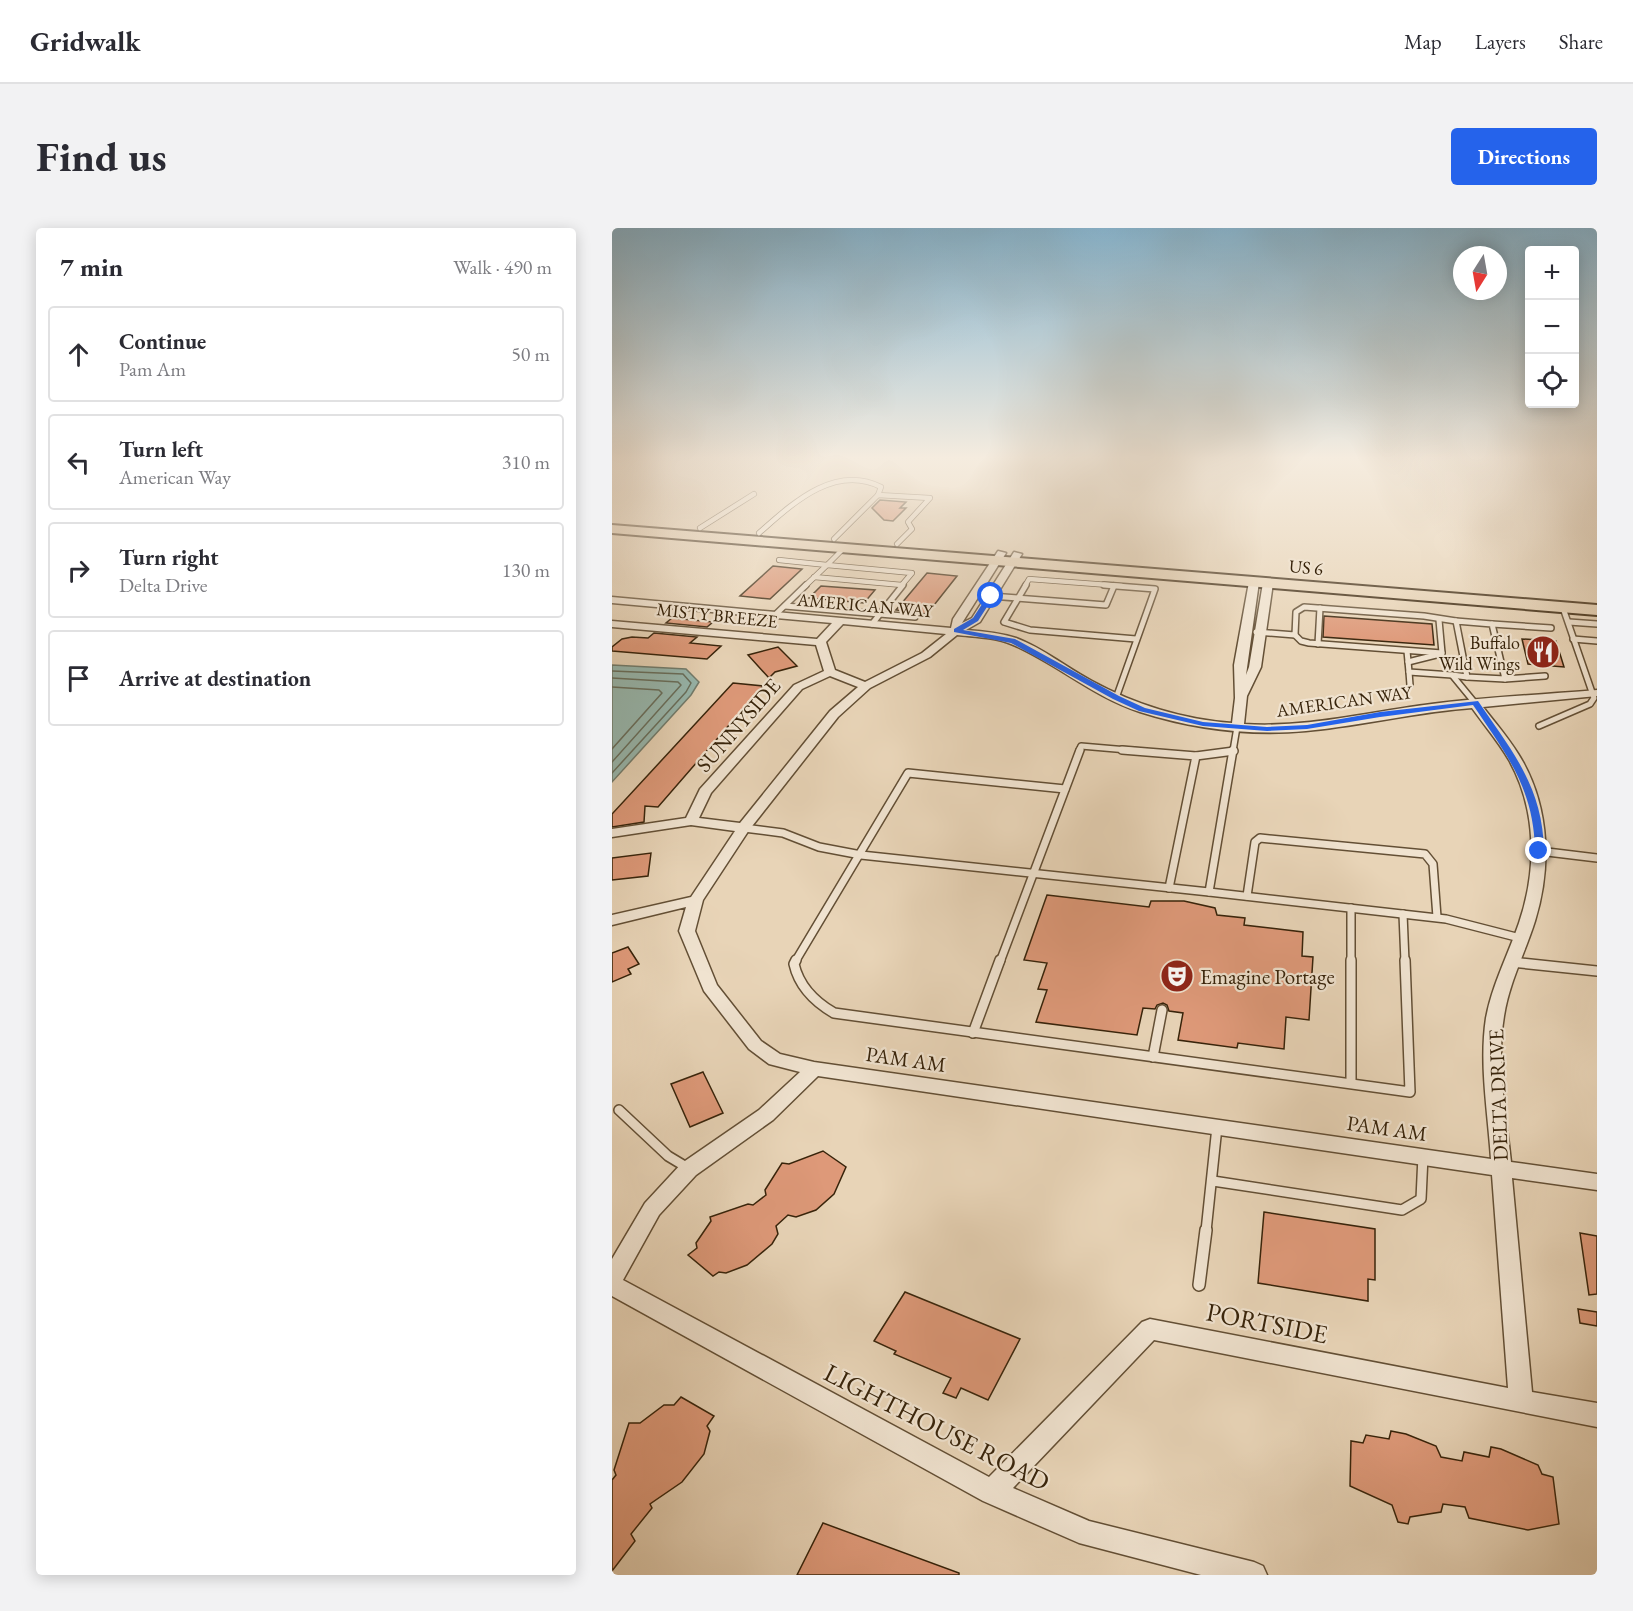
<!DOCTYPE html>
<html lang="en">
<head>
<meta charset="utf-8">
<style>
  body { margin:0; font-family:"EB Garamond",serif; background:#f2f2f3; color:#2b2b33 }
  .controls { position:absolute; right:18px; top:18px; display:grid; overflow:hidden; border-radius:6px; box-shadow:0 3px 15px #0003 }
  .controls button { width:54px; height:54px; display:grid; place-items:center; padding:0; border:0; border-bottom:2px solid #e1e1e2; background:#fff; color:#2b2b33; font:30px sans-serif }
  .compass { position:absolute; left:841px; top:18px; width:54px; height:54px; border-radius:50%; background:#fff; box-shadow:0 3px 15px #0003; rotate:191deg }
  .stop { position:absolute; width:18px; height:18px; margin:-14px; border:4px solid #2563eb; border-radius:50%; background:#fff }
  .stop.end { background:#2563eb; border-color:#fff; box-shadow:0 2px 6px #0008 }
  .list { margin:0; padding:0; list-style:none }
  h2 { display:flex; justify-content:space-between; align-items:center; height:78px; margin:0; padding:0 24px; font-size:26px }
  h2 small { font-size:20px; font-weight:400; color:#7c7c81 }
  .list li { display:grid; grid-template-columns:39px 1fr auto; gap:18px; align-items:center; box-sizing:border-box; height:96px; margin:0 12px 12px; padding:0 12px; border:2px solid #e1e1e2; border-radius:6px }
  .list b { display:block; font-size:22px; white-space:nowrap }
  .list p { margin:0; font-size:20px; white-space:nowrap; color:#7c7c81 }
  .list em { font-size:20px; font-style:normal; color:#7c7c81 }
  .icon { flex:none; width:33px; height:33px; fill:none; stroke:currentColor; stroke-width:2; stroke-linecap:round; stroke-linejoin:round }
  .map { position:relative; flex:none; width:985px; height:1347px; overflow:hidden; border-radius:6px }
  header { display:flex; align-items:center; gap:36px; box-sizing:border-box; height:84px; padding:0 30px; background:#fff; border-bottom:2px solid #e1e1e2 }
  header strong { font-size:28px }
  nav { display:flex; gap:33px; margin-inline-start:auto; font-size:21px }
  .intro { display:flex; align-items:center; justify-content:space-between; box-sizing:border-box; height:144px; padding:0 36px }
  h1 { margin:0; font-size:42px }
  .button { padding:15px 27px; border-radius:6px; background:#2563eb; color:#fff; font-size:21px; font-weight:700 }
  main { display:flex; gap:36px; padding:0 36px }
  aside { flex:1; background:#fff; border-radius:6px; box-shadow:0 3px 15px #0003 }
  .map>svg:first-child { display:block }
  .water { fill:#97b8af; stroke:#717c6d; stroke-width:1.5 }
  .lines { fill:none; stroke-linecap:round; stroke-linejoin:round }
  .shore { stroke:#676e5c; stroke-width:1.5 }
  .building { fill:#de9979; stroke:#37230a; stroke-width:1.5 }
  .service-far4-casing { stroke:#634f35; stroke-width:6 }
  .service-far3-casing { stroke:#634f35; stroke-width:8 }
  .service-far2-casing { stroke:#634f35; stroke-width:10 }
  .service-far1-casing { stroke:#634f35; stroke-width:12 }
  .service-casing { stroke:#634f35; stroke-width:14 }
  .minor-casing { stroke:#634f35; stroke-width:3 }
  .primary-casing { stroke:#37230a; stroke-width:4 }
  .service-far4 { stroke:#f0e3d0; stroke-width:4.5 }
  .service-far3 { stroke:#f0e3d0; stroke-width:5 }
  .service-far2 { stroke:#f0e3d0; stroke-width:7 }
  .service-far1 { stroke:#f0e3d0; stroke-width:9 }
  .service { stroke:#f0e3d0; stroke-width:11 }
  .minor { fill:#f0e3d0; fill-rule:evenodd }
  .primary { fill:#e8d4b7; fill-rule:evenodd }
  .route { fill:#2563eb }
  .labels { text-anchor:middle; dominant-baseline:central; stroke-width:4.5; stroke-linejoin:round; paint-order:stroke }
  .far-street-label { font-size:18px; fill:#37230a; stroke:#f0e3d0 }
  .far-poi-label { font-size:18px; fill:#37230a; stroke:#f0e3d0; text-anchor:end }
  .street-label { font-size:21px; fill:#37230a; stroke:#f0e3d0 }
  .poi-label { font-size:21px; fill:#37230a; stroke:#f0e3d0; text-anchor:start }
  .near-street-label { font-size:26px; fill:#37230a; stroke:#f0e3d0 }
</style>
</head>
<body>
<header>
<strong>Gridwalk</strong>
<nav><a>Map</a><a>Layers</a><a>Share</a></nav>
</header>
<div class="intro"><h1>Find us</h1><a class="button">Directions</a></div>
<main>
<aside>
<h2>7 min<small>Walk · 490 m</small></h2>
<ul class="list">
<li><svg class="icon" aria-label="ahead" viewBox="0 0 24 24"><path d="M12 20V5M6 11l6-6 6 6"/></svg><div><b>Continue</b><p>Pam Am</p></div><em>50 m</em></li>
<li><svg class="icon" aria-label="left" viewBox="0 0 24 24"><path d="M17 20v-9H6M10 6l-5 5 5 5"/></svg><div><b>Turn left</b><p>American Way</p></div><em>310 m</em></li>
<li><svg class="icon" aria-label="right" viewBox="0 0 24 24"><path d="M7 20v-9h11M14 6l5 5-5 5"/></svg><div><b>Turn right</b><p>Delta Drive</p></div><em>130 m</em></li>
<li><svg class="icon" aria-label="arrive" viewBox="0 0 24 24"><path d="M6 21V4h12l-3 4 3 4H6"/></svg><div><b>Arrive at destination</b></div></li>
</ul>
</aside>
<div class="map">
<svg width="985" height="1347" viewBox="0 0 985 1347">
  <rect width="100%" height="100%" fill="#e8d4b7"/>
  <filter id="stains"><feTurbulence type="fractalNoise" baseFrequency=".00333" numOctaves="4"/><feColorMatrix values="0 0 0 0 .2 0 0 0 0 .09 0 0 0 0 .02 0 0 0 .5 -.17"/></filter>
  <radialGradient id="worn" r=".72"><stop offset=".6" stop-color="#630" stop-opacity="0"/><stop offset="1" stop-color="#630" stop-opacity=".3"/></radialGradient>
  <polygon class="water" points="0,437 74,441 87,454 79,467 0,554"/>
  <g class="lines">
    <g class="shore">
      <polyline points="0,443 71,446 79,455 74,464 0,545"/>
      <polyline points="0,450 66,454 69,457 0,534"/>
      <polyline points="0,459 47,462 50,465 0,521"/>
    </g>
  </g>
  <g class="building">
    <polygon points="268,272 294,274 288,280 294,280 281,293 272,292 260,280"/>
    <polygon points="161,338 190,341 158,371 128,368"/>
    <polygon points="315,345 345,348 315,386 284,382"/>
    <polygon points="209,358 263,362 252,375 197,370"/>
    <polygon points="712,388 820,396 822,417 711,409"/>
    <polygon points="60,390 101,394 95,399 54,395"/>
    <polygon points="42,405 85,409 78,415 109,418 95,431 0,423 0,419 10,411 20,409 36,410"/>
    <polygon points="929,409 944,413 952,439 916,436 910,411 928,412"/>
    <polygon points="166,419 185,438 163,444 157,450 136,427"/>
    <polygon points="121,455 151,458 46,579 33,578 32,594 0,599 0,586"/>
    <polygon points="39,625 36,648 0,652 0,630"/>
    <polygon points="435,667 537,679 539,673 572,673 603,680 605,687 633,690 632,697 691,704 690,728 701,729 697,792 674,789 672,821 626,815 625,820 566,812 571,785 557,783 555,777 551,775 545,777 543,781 531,780 525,807 424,794 435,762 426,761 435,735 412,732"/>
    <polygon points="16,719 27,736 16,741 19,746 0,754 0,725"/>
    <polygon points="91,844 111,885 78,899 59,856"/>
    <polygon points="211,923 234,939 222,966 204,982 184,989 176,987 164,998 166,1006 160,1016 135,1037 114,1045 107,1044 101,1048 76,1027 85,1020 84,1015 99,993 98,989 136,976 141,977 154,967 153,962 170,935 177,936"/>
    <polygon points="652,984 763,1001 763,1052 756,1051 756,1073 646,1055"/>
    <polygon points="968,1005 985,1008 985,1066 977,1067"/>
    <polygon points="293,1064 408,1111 376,1172 349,1160 344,1170 331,1165 339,1150 282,1126 284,1123 262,1113"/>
    <polygon points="966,1081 985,1084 985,1098 968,1095"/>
    <polygon points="69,1169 102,1188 95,1198 98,1203 92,1226 70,1254 38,1276 40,1280 19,1306 23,1313 0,1343 0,1252 4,1247 2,1242 17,1195 28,1195 52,1177 62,1177"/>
    <polygon points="779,1203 794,1206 824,1218 829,1229 850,1233 852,1224 877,1229 879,1219 889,1221 926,1237 930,1246 941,1249 947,1296 916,1302 857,1290 853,1279 831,1276 829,1284 798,1289 796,1296 786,1294 780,1277 738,1258 739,1213 751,1215 754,1207 777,1211"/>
    <polygon points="211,1295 347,1345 347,1347 185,1347"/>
  </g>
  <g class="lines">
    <defs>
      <g id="service-far4">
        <polyline points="88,300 142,266"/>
        <path d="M147,305C179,277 222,235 269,259L266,267"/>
        <polyline points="222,311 266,267 318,270 296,294 300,301 285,316"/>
        <polyline points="167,332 215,337 232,320"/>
        <polyline points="202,349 290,357"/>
        <polyline points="193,358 215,337 300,345 289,358"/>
        <polyline points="413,358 417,351 510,358"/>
      </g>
      <g id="service-far3">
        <polyline points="414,357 392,394 418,402 524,411"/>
        <polyline points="492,357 543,361 504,470"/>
        <polyline points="379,368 494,377 502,358"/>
        <polyline points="173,378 303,389"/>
        <polyline points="163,387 194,357"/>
        <polyline points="827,392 830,425"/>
        <polygon points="844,393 880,396 893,451 855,449"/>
        <polyline points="957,394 985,396"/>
        <polyline points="260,396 291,357"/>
        <polyline points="880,396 939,400"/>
        <polyline points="644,404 683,407 684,384 692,379 812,388 844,393"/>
        <polyline points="683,407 689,413 697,415 830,425"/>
        <polyline points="961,411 985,413"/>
        <polyline points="706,416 708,380"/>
        <polyline points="795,423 797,444 840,447 863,475"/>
        <polyline points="796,434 824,427"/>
        <polyline points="797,444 798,457"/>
        <polyline points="840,447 855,449"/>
        <polyline points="893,451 933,448"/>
        <polyline points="927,498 978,476 982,470 951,380"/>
        <polyline points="467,523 469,518 527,523"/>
        <polyline points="621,523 625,499"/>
      </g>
      <g id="service-far2">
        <polyline points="510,522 584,528 557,660"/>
        <polyline points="584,528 622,523"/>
        <polyline points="132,600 171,605 207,619 249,627 597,664 621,522"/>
        <polyline points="927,623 985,630"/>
        <polyline points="597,664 834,691 908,710"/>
        <polyline points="635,668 643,614 648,610 813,626 821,636 825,689"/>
        <polyline points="739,680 739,734"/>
        <polyline points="791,686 793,734"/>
        <polyline points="183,734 296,545 453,561"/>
        <polyline points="388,734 468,522"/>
      </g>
      <g id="service-far1">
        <path d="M184,732L182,736C187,758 203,774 222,785L798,864L793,732"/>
        <polyline points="739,732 739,855"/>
        <polyline points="899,734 985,743"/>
        <polyline points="361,805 388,732"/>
        <polyline points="541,829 550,782"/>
        <polyline points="7,882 56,928 76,940"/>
        <polyline points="601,953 790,982 809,971 811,928"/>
        <polyline points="594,1003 605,899"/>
      </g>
      <polyline id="service" points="587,1057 594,1002"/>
      <path id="minor" d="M386,323L394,325L350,395L360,390L402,324L410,326L368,394L354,402C371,403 388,405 404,410C431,420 455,440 480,453C524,477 570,491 620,495L623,470L622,437L637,354L642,351L647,354L634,447L637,439L651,355L656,352L661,355L649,439L635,468L632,496C693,500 752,485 812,477C869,469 928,467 985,462V468L871,479C885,497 900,514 911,534C938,583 939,641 923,693C913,725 897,755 892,788C884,836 894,886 899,934L985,946V962L900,950L920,1164L985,1175V1199L542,1112L401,1260L477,1293L642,1334L651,1338L655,1347H589L467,1315L371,1273L0,1068V1031L33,975L70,935L147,882L188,844L157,836L137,821L92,763L67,703L74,679L0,697V687L79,669L123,603L79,597L0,609V601L74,590L88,561L182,457L212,443L204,417L0,399V393L205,411L220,395L0,375V369L339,400L341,391ZM231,396L334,406L310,425L253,454L223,442L214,414ZM345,407C363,409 382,409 399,416C444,435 481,469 528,484C581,501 638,508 694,503C749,498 804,484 860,480C872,497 886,513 897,532C925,582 925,642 907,695C896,727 880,757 874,790C867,836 876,885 879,931L202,834L168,826L149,813L105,757L83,703L91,672L137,602L226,489L258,460L318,429ZM218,448L246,459L218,483L128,595L87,590L99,565L190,461ZM206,848L880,947L896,1160L538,1091L530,1094L377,1249L11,1052L47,987L84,947L161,892Z"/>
      <polygon id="primary" points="0,297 985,377 985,387 0,305"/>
    </defs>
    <use href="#service-far4" class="service-far4-casing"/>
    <use href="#service-far3" class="service-far3-casing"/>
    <use href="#service-far2" class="service-far2-casing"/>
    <use href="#service-far1" class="service-far1-casing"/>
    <use href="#service" class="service-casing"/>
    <use href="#minor" class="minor-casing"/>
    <use href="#primary" class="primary-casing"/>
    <use href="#service-far4" class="service-far4"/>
    <use href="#service-far3" class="service-far3"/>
    <use href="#service-far2" class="service-far2"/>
    <use href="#service-far1" class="service-far1"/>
    <use href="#service" class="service"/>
    <use href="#minor" class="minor"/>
    <use href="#primary" class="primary"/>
  </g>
  <linearGradient id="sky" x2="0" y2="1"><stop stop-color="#87b6d1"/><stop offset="0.55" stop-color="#f5ecdf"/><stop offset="1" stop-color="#f5ecdf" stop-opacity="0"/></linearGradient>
  <rect width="985" height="418" fill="url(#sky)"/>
  <path class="route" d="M376,367L382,368L366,393L351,402L403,411L507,468L533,480L591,494L655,499L695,497L768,484L866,473C900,523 931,559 932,623L927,625L923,623C922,560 894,526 861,477L768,489L695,501L655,503L591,498L527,483L501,471L399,415L342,404V401L361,390Z"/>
  <defs>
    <symbol id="restaurant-disc" viewBox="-11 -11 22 22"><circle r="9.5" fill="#8f2418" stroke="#f0e3d0"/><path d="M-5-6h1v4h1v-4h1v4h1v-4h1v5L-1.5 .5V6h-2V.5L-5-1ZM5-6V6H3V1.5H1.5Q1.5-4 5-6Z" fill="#fff"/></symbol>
    <symbol id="theatre-disc" viewBox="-11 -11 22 22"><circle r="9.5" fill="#8f2418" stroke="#f0e3d0"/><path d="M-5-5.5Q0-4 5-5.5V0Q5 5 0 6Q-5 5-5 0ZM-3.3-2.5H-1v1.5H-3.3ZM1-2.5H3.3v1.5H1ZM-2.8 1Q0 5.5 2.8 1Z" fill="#fff"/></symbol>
  </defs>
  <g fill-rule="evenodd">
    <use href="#restaurant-disc" x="912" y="405" width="38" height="38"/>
    <use href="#theatre-disc" x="546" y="729" width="38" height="38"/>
  </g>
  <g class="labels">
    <g class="far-street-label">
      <text transform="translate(694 339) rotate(5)">US 6</text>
      <text transform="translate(253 377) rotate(5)">AMERICAN WAY</text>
      <text transform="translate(105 387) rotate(6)">MISTY BREEZE</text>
      <text transform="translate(732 473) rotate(-8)">AMERICAN WAY</text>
    </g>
    <g class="far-poi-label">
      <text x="908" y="414">Buffalo<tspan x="908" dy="21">Wild Wings</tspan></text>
    </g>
    <g class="street-label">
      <text transform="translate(126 497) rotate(-49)">SUNNYSIDE</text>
      <text transform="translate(294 831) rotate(8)">PAM AM</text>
      <text transform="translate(886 867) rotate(-92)">DELTA DRIVE</text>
      <text transform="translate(775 900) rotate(8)">PAM AM</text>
    </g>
    <g class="poi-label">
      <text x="588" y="748">Emagine Portage</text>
    </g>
    <g class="near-street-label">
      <text transform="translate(655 1095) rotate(11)">PORTSIDE</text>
      <text transform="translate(325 1199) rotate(27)">LIGHTHOUSE ROAD</text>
    </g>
  </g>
  <rect width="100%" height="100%" filter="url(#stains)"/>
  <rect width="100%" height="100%" fill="url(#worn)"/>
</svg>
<div class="controls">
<button>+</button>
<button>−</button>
<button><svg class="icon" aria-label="locate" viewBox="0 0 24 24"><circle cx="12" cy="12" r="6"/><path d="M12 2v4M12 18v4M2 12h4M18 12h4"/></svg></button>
</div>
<svg class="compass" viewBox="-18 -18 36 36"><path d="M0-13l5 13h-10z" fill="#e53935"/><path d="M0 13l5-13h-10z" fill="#7c7c81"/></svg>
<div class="stop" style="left:379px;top:368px"></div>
<div class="stop end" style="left:927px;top:623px"></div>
</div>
</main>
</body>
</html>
